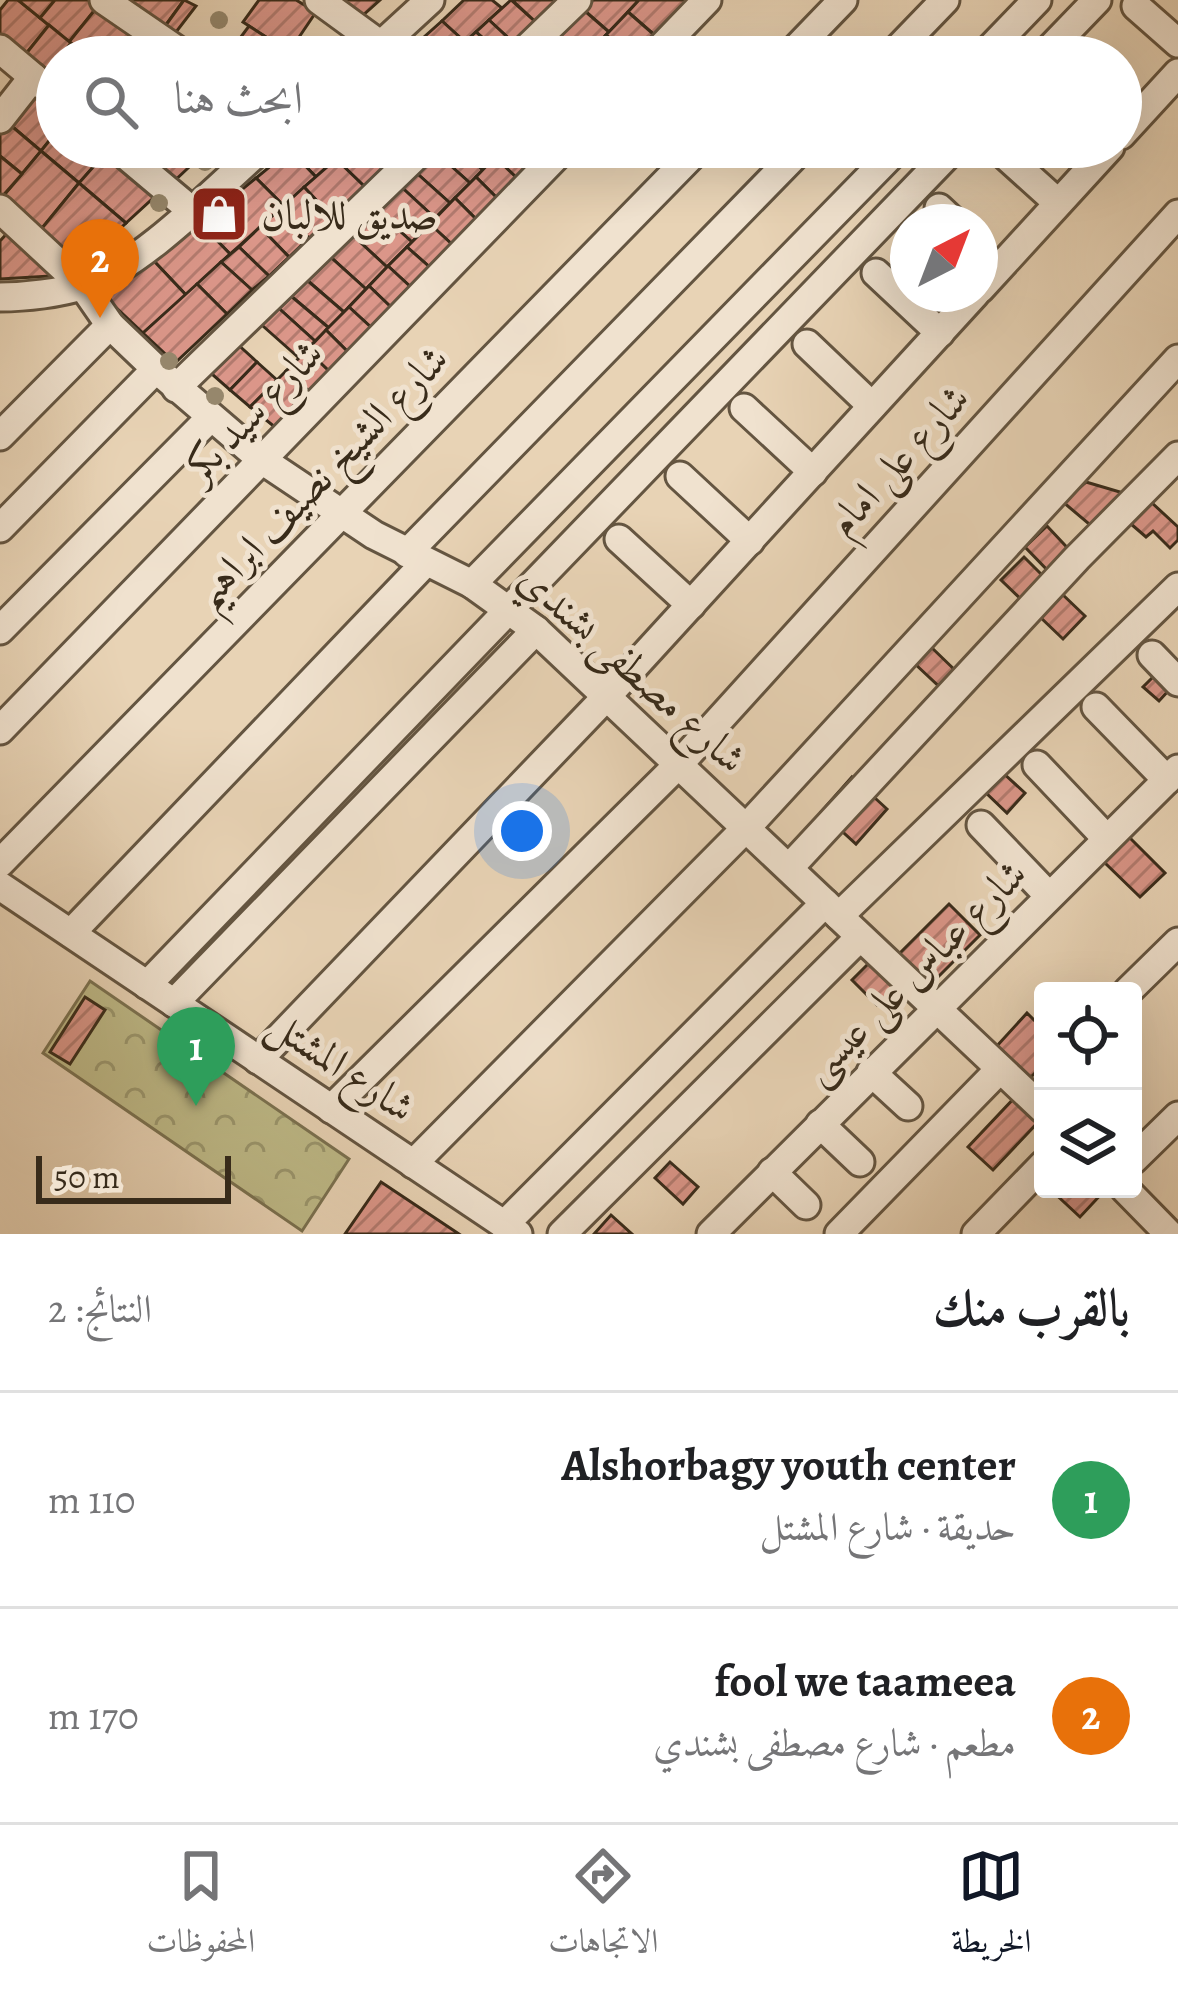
<!DOCTYPE html>
<html lang="ar">
<head>
<meta charset="utf-8">
<style>
  body { margin:0; font-family:Alegreya,Amiri,serif; background:#f6f6f6; color:#202124; direction:rtl }
  .controls { position:absolute; right:36px; bottom:36px; display:grid; overflow:hidden; border-radius:12px; box-shadow:0 12px 48px #0002 }
  .controls button { width:108px; height:108px; display:grid; place-items:center; padding:0; border:0; border-bottom:3px solid #e0e0e0; background:#fff; color:#202124; font:60px sans-serif }
  .compass { position:absolute; left:890px; top:204px; width:108px; height:108px; border-radius:50%; background:#fff; box-shadow:0 12px 48px #0002; rotate:42deg }
  .scale { position:absolute; left:36px; bottom:30px; width:195px; box-sizing:border-box; padding-left:12px; border:6px solid #382b1a; border-top:0; font-size:33px; line-height:42px; white-space:nowrap; color:#382b1a; -webkit-text-stroke:9px #f0e2cf; paint-order:stroke }
  .you { position:absolute; left:522px; top:831px; width:42px; height:42px; margin:-30px; border:9px solid #fff; border-radius:50%; background:#1a73e8; box-shadow:0 0 0 18px #1a73e833 }
  .badge { display:grid; place-items:center; width:78px; height:78px; border-radius:50%; background:#111827; color:#fff; font-size:39px; font-weight:700 }
  .pin { position:absolute; translate:-50% -99px; filter:drop-shadow(0 3px 6px #0008) }
  .pin::after { content:''; position:absolute; top:63px; width:42px; height:36px; background:inherit; clip-path:polygon(0 0,100% 0,50% 100%) }
  .list { margin:0; padding:0; list-style:none }
  h2 { display:flex; justify-content:space-between; align-items:center; height:156px; margin:0; padding:0 48px; font-size:51px }
  h2 small { font-size:39px; font-weight:400; color:#757577 }
  .list li { display:grid; grid-template-columns:78px 1fr auto; gap:36px; align-items:center; box-sizing:border-box; height:216px; padding:0 48px; border-top:3px solid #e0e0e0 }
  .list b { display:block; font-size:45px; white-space:nowrap }
  .list p { margin:0; font-size:39px; white-space:nowrap; color:#757577 }
  .list em { font-size:39px; font-style:normal; color:#757577 }
  .icon { flex:none; width:66px; height:66px; fill:none; stroke:currentColor; stroke-width:2; stroke-linecap:round; stroke-linejoin:round }
  .map { position:relative; flex:none; width:1178px; height:1234px; overflow:hidden; direction:ltr }
  .search { position:absolute; background:#fff; box-shadow:0 12px 48px #0002; left:36px; right:36px; top:36px; height:132px; display:flex; align-items:center; gap:30px; box-sizing:border-box; padding:0 42px; border-radius:66px; color:#757577; font-size:45px }
  .sheet { height:588px; background:#fff }
  nav { display:flex; justify-content:space-around; align-items:center; box-sizing:border-box; height:168px; border-top:3px solid #e0e0e0; background:#fff; font-size:33px; color:#757577 }
  nav a { display:grid; justify-items:center; gap:6px }
  nav .on { color:#111827 }
  .map>svg:first-child { display:block }
  .park { fill:url(#park-crowns); stroke:#7b7251; stroke-width:3 }
  .building { fill:url(#building-hatch); stroke:#382b1a; stroke-width:3 }
  .lines { fill:none; stroke-linecap:round; stroke-linejoin:round }
  .minor-casing { stroke:#645541; stroke-width:33 }
  .minor { stroke:#f0e2cf; stroke-width:27 }
  .tree { fill:#96876c }
  .labels { text-anchor:middle; dominant-baseline:central; stroke-width:10; stroke-linejoin:round; paint-order:stroke }
  .poi-label { font-size:42px; fill:#382b1a; stroke:#f0e2cf; text-anchor:start }
  .street-label { font-size:42px; fill:#382b1a; stroke:#f0e2cf }
</style>
</head>
<body>
<div class="map">
<svg width="1178" height="1234" viewBox="0 0 1178 1234">
  <defs>
    <pattern id="park-crowns" width="20" height="18" patternUnits="userSpaceOnUse" patternTransform="scale(3)"><rect width="20" height="18" fill="#beba88"/><path d="M2 6a3 3 0 1 1 6 0M12 15a3 3 0 1 1 6 0" fill="none" stroke="#9b976e"/></pattern>
    <pattern id="building-hatch" width="6" height="6" patternUnits="userSpaceOnUse" patternTransform="scale(3)"><rect width="6" height="6" fill="#db9689"/><path d="M-1 1l2-2M0 6l6-6M5 7l2-2" fill="none" stroke="#b37b6f"/></pattern>
  </defs>
  <rect width="100%" height="100%" fill="#e8d3b5"/>
  <filter id="stains"><feTurbulence type="fractalNoise" baseFrequency=".00167" numOctaves="4"/><feColorMatrix values="0 0 0 0 .2 0 0 0 0 .09 0 0 0 0 .02 0 0 0 .5 -.17"/></filter>
  <radialGradient id="worn" r=".72"><stop offset=".6" stop-color="#630" stop-opacity="0"/><stop offset="1" stop-color="#630" stop-opacity=".3"/></radialGradient>
  <polygon class="park" points="90,981 349,1159 302,1231 43,1053"/>
  <g class="building">
    <polygon points="8,0 18,0 49,25 21,60 0,42 0,10"/>
    <polygon points="18,0 55,0 40,18"/>
    <polygon points="55,0 90,0 98,6 69,42 40,18"/>
    <polygon points="131,0 184,0 163,29 127,5"/>
    <polygon points="184,0 196,6 173,36 163,29"/>
    <polygon points="259,0 296,0 316,12 289,52 243,22"/>
    <polygon points="330,0 380,0 360,18"/>
    <polygon points="464,0 492,0 502,8 465,42 442,21"/>
    <polygon points="511,0 539,25 517,46 489,20"/>
    <polygon points="512,0 553,0 560,6 539,25"/>
    <polygon points="583,0 639,0 609,32 578,5"/>
    <polygon points="639,0 696,0 659,39 628,12"/>
    <polygon points="578,5 609,32 584,57 576,57 550,33"/>
    <polygon points="98,6 135,31 113,57 87,57 69,42"/>
    <polygon points="628,12 659,39 644,57 632,57 606,35"/>
    <polygon points="489,20 517,46 505,57 476,32"/>
    <polygon points="442,21 465,42 448,57 426,57 414,46"/>
    <polygon points="49,25 71,43 42,78 21,60"/>
    <polygon points="249,26 289,52 298,57 226,57"/>
    <polygon points="135,31 168,57 113,57"/>
    <polygon points="476,32 503,57 450,55"/>
    <polygon points="550,33 576,57 546,57 535,47"/>
    <polygon points="606,35 632,57 584,57"/>
    <polygon points="36,90 57,107 57,131 41,151 8,123"/>
    <polygon points="8,123 41,151 22,174 0,156 0,133"/>
    <polygon points="57,131 57,147 110,148 79,183 41,151"/>
    <polygon points="157,147 196,147 204,153 170,185 144,163"/>
    <polygon points="294,147 346,147 347,148 316,177 290,150"/>
    <polygon points="349,147 365,147 385,167 365,187 336,159"/>
    <polygon points="365,147 402,147 405,150 385,167"/>
    <polygon points="458,147 483,170 470,183 431,148"/>
    <polygon points="458,147 490,147 498,154 483,170"/>
    <polygon points="505,147 521,147 539,164 521,182 495,157"/>
    <polygon points="110,148 163,189 126,223 79,183"/>
    <polygon points="431,148 470,183 450,203 411,168"/>
    <polygon points="290,150 316,177 284,206 256,178"/>
    <polygon points="41,151 79,183 38,233 0,200"/>
    <polygon points="0,156 22,174 0,199"/>
    <polygon points="495,157 521,182 501,202 476,177"/>
    <polygon points="336,159 365,187 332,217 304,187"/>
    <polygon points="411,168 450,203 435,218 396,182"/>
    <polygon points="476,177 501,202 480,223 455,198"/>
    <polygon points="256,178 284,206 230,254 200,223"/>
    <polygon points="396,182 435,218 412,242 372,206"/>
    <polygon points="79,183 126,223 78,268 38,233"/>
    <polygon points="304,187 332,217 309,238 279,210"/>
    <polygon points="455,198 480,223 456,248 430,224"/>
    <polygon points="372,206 412,242 387,267 347,230"/>
    <polygon points="279,210 309,238 289,257 260,227"/>
    <polygon points="200,223 230,254 186,295 153,260"/>
    <polygon points="430,224 456,248 433,270 407,247"/>
    <polygon points="260,227 289,257 269,276 239,247"/>
    <polygon points="12,228 57,265 51,276 0,279 0,241"/>
    <polygon points="347,230 387,267 366,289 325,252"/>
    <polygon points="239,247 269,276 252,290 221,262"/>
    <polygon points="407,247 433,270 414,290 388,266"/>
    <polygon points="325,252 366,289 344,312 301,275"/>
    <polygon points="153,260 186,295 143,333 106,298"/>
    <polygon points="221,262 252,290 227,314 197,284"/>
    <polygon points="388,266 414,290 394,310 369,286"/>
    <polygon points="301,275 344,312 329,328 285,291"/>
    <polygon points="197,284 227,314 175,363 143,333"/>
    <polygon points="369,286 394,310 374,330 349,307"/>
    <polygon points="285,291 329,328 315,341 273,303"/>
    <polygon points="273,303 315,341 299,358 255,319"/>
    <polygon points="349,307 374,330 350,354 326,330"/>
    <polygon points="326,330 350,354 331,373 307,350"/>
    <polygon points="234,341 257,362 230,390 205,368"/>
    <polygon points="307,350 331,373 311,393 286,371"/>
    <polygon points="257,362 277,380 250,407 230,390"/>
    <polygon points="286,371 311,393 290,414 266,391"/>
    <polygon points="266,391 290,414 276,428 250,407"/>
    <polygon points="1086,482 1130,495 1095,529 1063,502"/>
    <polygon points="1151,502 1178,527 1178,540 1170,548 1153,531 1146,537 1131,524"/>
    <polygon points="1047,526 1077,558 1056,579 1025,547"/>
    <polygon points="1024,557 1050,583 1028,606 1001,580"/>
    <polygon points="1061,593 1085,616 1063,639 1039,616"/>
    <polygon points="930,646 959,674 944,691 914,663"/>
    <polygon points="1154,676 1169,690 1159,701 1143,687"/>
    <polygon points="1002,772 1025,793 1007,813 984,791"/>
    <polygon points="852,777 887,809 856,844 821,812"/>
    <polygon points="1129,837 1165,873 1140,897 1104,862"/>
    <polygon points="949,904 980,935 925,990 894,959"/>
    <polygon points="874,958 899,983 877,1005 852,980"/>
    <polygon points="85,997 105,1010 70,1064 50,1052"/>
    <polygon points="1027,1013 1043,1029 1043,1065 1029,1079 996,1047"/>
    <polygon points="1019,1093 1043,1117 993,1170 968,1147"/>
    <polygon points="670,1162 698,1187 683,1204 655,1178"/>
    <polygon points="381,1182 459,1234 345,1234"/>
    <polygon points="1050,1189 1106,1189 1080,1217"/>
    <polygon points="611,1215 632,1234 594,1234"/>
  </g>
  <g class="lines">
    <defs>
      <g id="minor">
        <polyline points="104,0 187,57"/>
        <polyline points="319,0 382,46"/>
        <polyline points="1136,6 1178,43"/>
        <polyline points="0,49 57,97"/>
        <polyline points="368,57 430,0"/>
        <polyline points="518,57 577,0"/>
        <polyline points="652,57 707,0"/>
        <polyline points="788,57 843,0"/>
        <polyline points="890,57 945,0"/>
        <polyline points="982,57 1037,0"/>
        <polyline points="1042,57 1097,0"/>
        <polyline points="0,119 33,77"/>
        <polyline points="1121,135 1178,73"/>
        <polyline points="116,147 191,210"/>
        <polyline points="997,148 1058,203"/>
        <polyline points="939,208 954,222"/>
        <polyline points="0,209 83,286 110,325 156,369 262,460 374,535 472,584 536,630 1043,1109"/>
        <polyline points="876,273 940,333"/>
        <polyline points="980,289 1110,147"/>
        <path d="M0,297C26,297 60,293 84,285C142,266 216,188 263,147"/>
        <polyline points="807,344 872,406"/>
        <polyline points="176,388 425,147"/>
        <polyline points="744,408 813,472"/>
        <polyline points="0,436 110,325"/>
        <polyline points="680,476 750,541"/>
        <polyline points="0,528 156,369"/>
        <polyline points="619,539 691,605"/>
        <polyline points="407,553 803,147"/>
        <polyline points="472,584 899,147"/>
        <polyline points="0,630 210,418"/>
        <polyline points="1152,655 1178,682"/>
        <polyline points="1096,707 1167,780"/>
        <polyline points="0,730 565,147"/>
        <polyline points="1037,765 1107,839"/>
        <polyline points="981,825 1049,896"/>
        <polyline points="0,863 700,147"/>
        <polyline points="789,868 1077,558 1178,456"/>
        <polyline points="0,886 518,1234"/>
        <polyline points="839,916 1178,587"/>
        <polyline points="71,933 426,562"/>
        <polyline points="147,985 955,147"/>
        <polyline points="1128,991 1178,942"/>
        <polyline points="174,1003 536,630"/>
        <polyline points="258,1060 609,694 975,294"/>
        <polyline points="871,1072 908,1106"/>
        <polyline points="331,1109 680,763 1178,214"/>
        <polyline points="820,1124 860,1162"/>
        <polyline points="1133,1160 1178,1116"/>
        <polyline points="413,1164 747,827 1178,359"/>
        <polyline points="772,1172 806,1205"/>
        <polyline points="1125,1189 1169,1234"/>
        <polyline points="504,1225 825,903"/>
        <polyline points="562,1234 860,937"/>
        <polyline points="711,1234 1178,769"/>
        <polyline points="839,1234 1000,1069"/>
        <polyline points="976,1234 1043,1165"/>
      </g>
    </defs>
    <use href="#minor" class="minor-casing"/>
    <use href="#minor" class="minor"/>
  </g>
  <g class="tree">
    <circle cx="219" cy="20" r="9"/>
    <circle cx="309" cy="47" r="9"/>
    <circle cx="205" cy="162" r="9"/>
    <circle cx="159" cy="203" r="9"/>
    <circle cx="169" cy="361" r="9"/>
    <circle cx="215" cy="396" r="9"/>
  </g>
  <defs>
    <symbol id="shop-square" viewBox="-11 -11 22 22"><rect x="-9" y="-9" width="18" height="18" rx="4" fill="#8f2418" stroke="#f0e2cf"/><path d="M-5-2.5h2.3a2.7 3.5 0 0 1 5.4 0H5L5.5 6h-11ZM-1.5-2.5h3a1.5 2.3 0 0 0-3 0Z" fill="#fff"/></symbol>
  </defs>
  <g fill-rule="evenodd">
    <use href="#shop-square" x="186" y="181" width="66" height="66"/>
  </g>
  <g class="labels">
    <g class="poi-label">
      <text x="261" y="214">صديق للالبان</text>
    </g>
    <g class="street-label">
      <text transform="translate(253 410) rotate(-46)">شارع سيد بكر</text>
      <text transform="translate(898 460) rotate(-48)">شارع على امام</text>
      <text transform="translate(320 476) rotate(-46)">شارع الشيخ نصيف ابراهيم</text>
      <text transform="translate(633 668) rotate(42)">شارع مصطفى بشندي</text>
      <text transform="translate(914 971) rotate(-45)">شارع عباس على عيسى</text>
      <text transform="translate(342 1065) rotate(34)">شارع المشتل</text>
    </g>
  </g>
  <rect width="100%" height="100%" filter="url(#stains)"/>
  <rect width="100%" height="100%" fill="url(#worn)"/>
</svg>
<div class="controls">
<button><svg class="icon" aria-label="locate" viewBox="0 0 24 24"><circle cx="12" cy="12" r="6"/><path d="M12 2v4M12 18v4M2 12h4M18 12h4"/></svg></button>
<button><svg class="icon" aria-label="layers" viewBox="0 0 24 24"><path d="M12 4l9 5-9 5-9-5zM3 14l9 5 9-5"/></svg></button>
</div>
<svg class="compass" viewBox="-18 -18 36 36"><path d="M0-13l5 13h-10z" fill="#e53935"/><path d="M0 13l5-13h-10z" fill="#757577"/></svg>
<div class="scale">50 m</div>
<div class="you"></div>
<div class="pin badge" style="left:196px;top:1106px;background:#2e9e5b">1</div>
<div class="pin badge" style="left:100px;top:318px;background:#e8710a">2</div>
<div class="search"><svg class="icon" aria-label="search" viewBox="0 0 24 24"><circle cx="10" cy="10" r="6"/><path d="M15 15l6 6"/></svg>ابحث هنا</div>
</div>
<section class="sheet">
<h2>بالقرب منك<small>النتائج: 2</small></h2>
<ul class="list">
<li><span class="badge" style="background:#2e9e5b">1</span><div><b>Alshorbagy youth center</b><p>حديقة · شارع المشتل</p></div><em>110 m</em></li>
<li><span class="badge" style="background:#e8710a">2</span><div><b>fool we taameea</b><p>مطعم · شارع مصطفى بشندي</p></div><em>170 m</em></li>
</ul>
</section>
<nav>
<a class="on"><svg class="icon" aria-label="map" viewBox="0 0 24 24"><path d="M3 6l6-2 6 2 6-2v14l-6 2-6-2-6 2zM9 4v14M15 6v14"/></svg>الخريطة</a>
<a><svg class="icon" aria-label="directions" viewBox="0 0 24 24"><path d="M12 3l9 9-9 9-9-9zM9 14v-3h6M13 9l2 2-2 2"/></svg>الاتجاهات</a>
<a><svg class="icon" aria-label="saved" viewBox="0 0 24 24"><path d="M7 4h10v16l-5-4-5 4z"/></svg>المحفوظات</a>
</nav>
</body>
</html>
